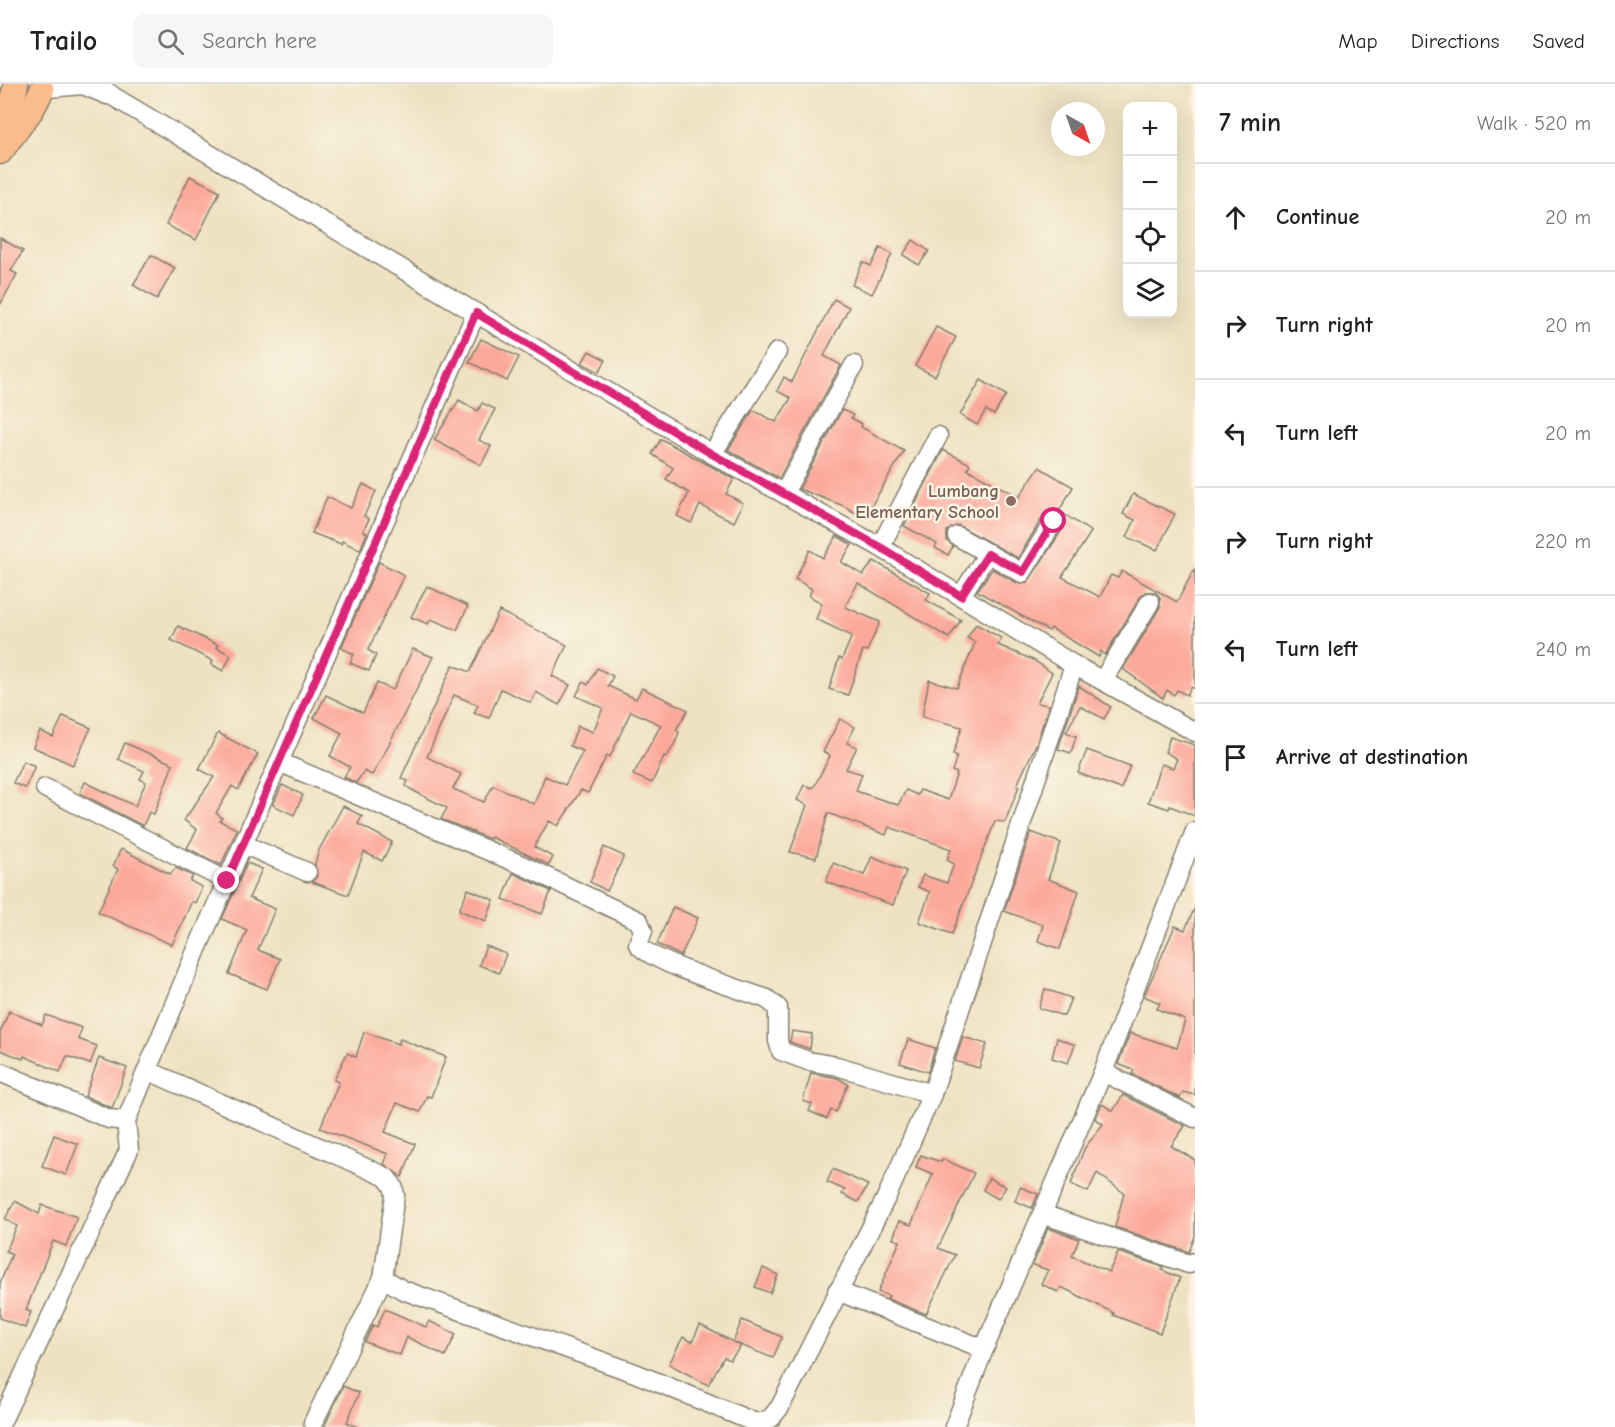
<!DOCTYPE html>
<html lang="en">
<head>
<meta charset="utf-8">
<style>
  body { margin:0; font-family:"Comic Neue",sans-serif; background:#f6f6f6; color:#202124 }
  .controls { position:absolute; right:18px; top:18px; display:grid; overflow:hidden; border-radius:12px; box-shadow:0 6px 24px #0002 }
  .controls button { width:54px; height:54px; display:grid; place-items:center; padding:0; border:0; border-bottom:2px solid #e0e0e0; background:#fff; color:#202124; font:30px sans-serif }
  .compass { position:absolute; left:1051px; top:18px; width:54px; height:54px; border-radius:50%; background:#fff; box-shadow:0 6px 24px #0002; rotate:140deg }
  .stop { position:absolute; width:18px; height:18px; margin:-14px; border:4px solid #db2777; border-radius:50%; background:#fff }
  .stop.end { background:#db2777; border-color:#fff; box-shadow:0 2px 6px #0008 }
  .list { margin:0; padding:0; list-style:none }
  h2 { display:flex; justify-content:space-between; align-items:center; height:78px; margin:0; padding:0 24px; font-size:26px }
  h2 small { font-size:20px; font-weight:400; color:#757577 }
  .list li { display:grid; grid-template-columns:39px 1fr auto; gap:18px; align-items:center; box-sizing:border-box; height:108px; padding:0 24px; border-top:2px solid #e0e0e0 }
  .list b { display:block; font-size:22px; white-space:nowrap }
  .list em { font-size:20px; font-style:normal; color:#757577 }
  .icon { flex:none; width:33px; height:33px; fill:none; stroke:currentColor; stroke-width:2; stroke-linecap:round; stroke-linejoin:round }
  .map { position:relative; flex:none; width:1195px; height:1343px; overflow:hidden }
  header { display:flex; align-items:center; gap:36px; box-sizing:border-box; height:84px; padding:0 30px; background:#fff; border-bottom:2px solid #e0e0e0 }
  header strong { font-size:28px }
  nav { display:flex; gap:33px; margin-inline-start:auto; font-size:21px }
  .search { width:420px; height:54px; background:#f6f6f6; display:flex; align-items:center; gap:15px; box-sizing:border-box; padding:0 21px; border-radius:12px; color:#757577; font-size:22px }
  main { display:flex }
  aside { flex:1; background:#fff }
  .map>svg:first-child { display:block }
  .building { fill:#fca89a }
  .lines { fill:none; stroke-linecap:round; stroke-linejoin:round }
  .minor-casing { stroke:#857f6f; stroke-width:21 }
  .major-casing { stroke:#857f6f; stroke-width:27 }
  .minor { stroke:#fff; stroke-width:18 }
  .major { stroke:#fabc8b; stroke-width:24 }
  .route { stroke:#db2777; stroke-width:8 }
  .education-dot { fill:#8d6e63; stroke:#fcf5e5; stroke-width:2 }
  .labels { text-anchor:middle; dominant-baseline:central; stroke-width:5; stroke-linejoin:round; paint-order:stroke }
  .education-label { font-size:18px; font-weight:bold; fill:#785e54; stroke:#fcf5e5; text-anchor:end }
</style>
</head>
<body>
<header>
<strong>Trailo</strong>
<div class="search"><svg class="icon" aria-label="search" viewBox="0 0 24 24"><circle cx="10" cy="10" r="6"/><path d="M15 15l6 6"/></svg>Search here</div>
<nav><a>Map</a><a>Directions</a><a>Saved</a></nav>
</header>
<main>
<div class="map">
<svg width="1195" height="1343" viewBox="0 0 1195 1343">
  <rect width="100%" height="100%" fill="#fcf5e5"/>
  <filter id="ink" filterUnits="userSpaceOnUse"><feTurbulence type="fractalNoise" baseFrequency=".0167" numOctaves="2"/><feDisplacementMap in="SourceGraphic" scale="12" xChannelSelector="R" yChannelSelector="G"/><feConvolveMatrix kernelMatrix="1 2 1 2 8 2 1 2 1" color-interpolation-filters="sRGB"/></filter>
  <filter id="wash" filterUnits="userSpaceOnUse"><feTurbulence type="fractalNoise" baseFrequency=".008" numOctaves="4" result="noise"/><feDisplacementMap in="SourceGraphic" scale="24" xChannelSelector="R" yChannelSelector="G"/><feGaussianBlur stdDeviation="1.35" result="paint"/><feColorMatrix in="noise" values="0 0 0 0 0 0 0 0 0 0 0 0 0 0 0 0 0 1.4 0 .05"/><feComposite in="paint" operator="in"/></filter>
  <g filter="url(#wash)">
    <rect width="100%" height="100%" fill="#eee2c2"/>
    <g id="blocks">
      <g class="building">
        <polygon points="190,92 220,107 196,156 166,141"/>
        <polygon points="0,154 23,167 11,187 17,190 0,221"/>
        <polygon points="913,156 929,167 919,181 903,171"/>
        <polygon points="880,164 892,170 872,210 852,201 863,178 871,182"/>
        <polygon points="151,171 175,184 157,215 133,201"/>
        <polygon points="834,215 849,223 824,272 841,281 779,394 728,366 753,326 776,338 791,314 777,307 784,293 792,298"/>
        <polygon points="936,243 956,253 935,292 915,282"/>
        <polygon points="481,255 519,273 507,297 469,278"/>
        <polygon points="589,267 606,276 599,288 582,279"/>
        <polygon points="981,296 1006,311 994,331 986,326 977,341 960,331"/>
        <polygon points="459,316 478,327 482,319 495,325 479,356 491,362 481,381 434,356"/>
        <polygon points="842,326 853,331 851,334 862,340 861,343 904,367 864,434 844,422 799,405"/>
        <polygon points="661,355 734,395 726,410 743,419 734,438 700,421 691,439 677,432 689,409 666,395 673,384 652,370"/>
        <polygon points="943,366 970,380 967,385 1019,413 1039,383 1073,403 1059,427 1049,427 1044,431 1018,474 958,441 947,447 947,457 953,462 948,471 935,464 937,460 904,442"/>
        <polygon points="363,400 376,407 364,432 369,435 363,447 367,449 360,466 342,457 341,460 312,449 327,413 351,424"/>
        <polygon points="1133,410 1175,430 1157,466 1127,453 1135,436 1123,430"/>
        <polygon points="1061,428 1091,448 1062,493 1100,513 1111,491 1118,494 1122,487 1177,518 1195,484 1195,605 1191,603 1187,611 1177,606 1174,611 1167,606 1163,614 1123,585 1160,523 1160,513 1155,508 1145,508 1141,512 1105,571 1101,567 1099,573 1051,544 1049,547 977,507 992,485 1017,499 1028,498 1064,443 1065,437"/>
        <polygon points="837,452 852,461 841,478 863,491 874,477 930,509 926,516 961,536 949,554 858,499 845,523 880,538 867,567 863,566 848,611 829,605 839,574 842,575 852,552 816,535 822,519 809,512 812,505 795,495 810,466 823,474"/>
        <polygon points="379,478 404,491 368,566 376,571 369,587 350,579 354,570 341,564"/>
        <polygon points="427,502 468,522 457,546 431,535 428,540 411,533"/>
        <polygon points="499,527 567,561 552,592 570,601 559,621 536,608 531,619 501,605 489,634 474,629 478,621 454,611 427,673 461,690 453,705 484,718 493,701 534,720 545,692 565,701 583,667 570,662 578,642 593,648 603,624 576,612 583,598 588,601 597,584 613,592 608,602 636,615 642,604 688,626 676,646 679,648 676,657 667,673 664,672 652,699 633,691 661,641 631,627 610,673 607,671 588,709 581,706 558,742 549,737 534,763 553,773 549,781 491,753 490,755 441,735 447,724 412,706 406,702 408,697 401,694 453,581 470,588"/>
        <polygon points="976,540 1001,554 998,561 1035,577 1052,589 1037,619 1049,621 1037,658 1017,701 1019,702 1005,738 995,737 952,850 919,838 930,808 918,803 923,791 947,799 954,780 947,776 951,765 889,743 886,751 828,729 816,774 790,768 807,721 797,716 804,701 812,704 815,701 830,672 823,668 840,635 855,643 847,659 857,663 846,685 862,690 856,707 898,721 906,706 917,711 920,706 948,716 957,689 952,687 957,672 953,670 962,643 923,633 923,627 929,596 957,604 975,558 967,554"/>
        <polygon points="178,542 218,561 216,563 231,571 223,587 211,580 213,577 171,556"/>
        <polygon points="413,565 433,573 384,670 372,691 364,687 356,699 344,693 350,683 330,672 342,649 314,634 326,611 363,629 377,599 393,606"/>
        <polygon points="1079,602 1111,623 1104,635 1080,622 1066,648 1076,652 1071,669 1058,665"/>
        <polygon points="63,632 91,644 73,681 33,663 40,647 53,653"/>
        <polygon points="218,649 258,670 238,706 232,702 216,729 222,734 220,737 237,745 221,781 187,764 197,746 184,736 214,693 199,685"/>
        <polygon points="1170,653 1195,661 1195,732 1170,722 1169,725 1148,718 1161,680 1173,684 1177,675 1165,668"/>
        <polygon points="125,659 173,680 154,730 149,728 143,742 80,709 85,698 135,722 146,698 140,695 144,687 118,675"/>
        <polygon points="1087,666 1130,682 1121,705 1078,689"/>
        <polygon points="23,677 35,682 25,704 13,699"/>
        <polygon points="282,701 303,711 294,731 273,721"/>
        <polygon points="343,722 362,732 358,740 392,758 382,777 364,768 348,811 312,798 317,792 315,780 319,766"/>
        <polygon points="1031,748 1061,759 1048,795 1079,807 1060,865 1038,857 1043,841 1004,827"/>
        <polygon points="604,763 624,772 607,807 590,798"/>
        <polygon points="121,765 170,790 176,784 193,792 190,797 202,803 195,819 192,817 172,861 98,828 118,785 113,782"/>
        <polygon points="872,772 906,787 893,821 826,798 833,779 864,791"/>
        <polygon points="247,779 262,785 249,814 275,825 258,866 280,875 267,905 229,890 247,846 222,835"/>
        <polygon points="513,789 551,807 542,830 503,815"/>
        <polygon points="468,805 494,816 486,837 459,826"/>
        <polygon points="673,823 698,834 681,872 657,860"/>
        <polygon points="1195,823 1195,1011 1183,1008 1180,1014 1132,990 1134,986 1118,980 1130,949 1177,964 1185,936 1157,925 1160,919 1144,912 1175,842 1185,846"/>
        <polygon points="486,862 506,870 499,889 479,881"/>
        <polygon points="1045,905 1071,914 1064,932 1039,924"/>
        <polygon points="9,927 42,941 46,931 82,944 78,955 97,962 90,980 67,972 60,988 24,972 23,975 0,966 0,949"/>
        <polygon points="792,947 812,950 810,965 790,958"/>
        <polygon points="364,948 398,960 400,955 446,973 431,1013 427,1012 420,1028 397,1019 385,1048 415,1060 402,1093 384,1080 388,1070 320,1044 339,998 334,996 347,969 356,973"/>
        <polygon points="963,953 987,960 979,984 955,977"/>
        <polygon points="1057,954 1075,961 1068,979 1052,974"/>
        <polygon points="908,955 935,964 928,988 900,979"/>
        <polygon points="99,974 127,984 112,1024 85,1012"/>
        <polygon points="811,989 838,994 848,1000 836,1028 831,1026 827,1035 809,1027 812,1020 803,1017"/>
        <polygon points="1123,1011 1185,1042 1171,1062 1195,1076 1195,1152 1189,1168 1115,1143 1124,1109 1097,1089 1088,1108 1071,1100 1084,1065 1103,1040 1095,1035 1102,1020 1113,1027"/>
        <polygon points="54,1051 78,1060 66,1091 42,1082"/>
        <polygon points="921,1071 941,1078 943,1075 974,1089 938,1164 955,1171 926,1230 887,1215 889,1212 878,1208 900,1157 893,1155 899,1137 911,1141 933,1090 916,1083"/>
        <polygon points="833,1085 868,1101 858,1118 842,1110 845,1106 827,1098"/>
        <polygon points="989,1094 1006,1103 998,1115 983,1106"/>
        <polygon points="1020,1103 1038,1110 1032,1124 1015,1117"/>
        <polygon points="15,1117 39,1130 42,1121 77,1133 66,1162 53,1157 26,1226 31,1228 25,1244 0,1234 0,1199 12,1170 6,1167 17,1142 5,1135"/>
        <polygon points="1048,1144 1079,1155 1072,1172 1109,1188 1118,1168 1163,1183 1162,1186 1180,1194 1160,1249 1113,1231 1114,1229 1061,1203 1058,1208 1041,1200 1048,1186 1033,1181"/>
        <polygon points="763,1184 778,1191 770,1209 755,1203"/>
        <polygon points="385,1225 426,1243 429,1237 456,1250 445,1272 407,1253 400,1271 365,1258 373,1241 377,1243"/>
        <polygon points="742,1236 782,1253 773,1274 733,1258"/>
        <polygon points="700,1241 741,1262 730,1276 724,1273 708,1301 669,1280 683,1253 692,1258"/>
        <polygon points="343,1302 359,1309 347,1338 358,1343 324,1343"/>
      </g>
    </g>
  </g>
  <g filter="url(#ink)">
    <use href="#blocks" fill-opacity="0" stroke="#857f6f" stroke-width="1.5"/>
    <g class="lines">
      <defs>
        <g id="minor">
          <polyline points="97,0 114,13 712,370 880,463 1074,581 1195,648"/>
          <polyline points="48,4 83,1 107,11"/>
          <polyline points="712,370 777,268"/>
          <polyline points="784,409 854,281"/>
          <polyline points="957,452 1022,489 1054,437"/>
          <polyline points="880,463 938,352"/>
          <polyline points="961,512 988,469"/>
          <polyline points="1103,596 1150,518"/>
          <path d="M279,678L524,782L639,837L643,847L638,860C649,878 743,906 767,915L778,924V957L781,967L808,977L837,982L932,1010"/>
          <polyline points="45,704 227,797"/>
          <polyline points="243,760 307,788"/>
          <polyline points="149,987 386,1093 393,1102 395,1111 383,1194 403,1206 635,1289 756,1339 770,1335 780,1323 887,1112 932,1010 1074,581"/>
          <polyline points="0,988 109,1035 126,1037 197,865 476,229"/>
          <polyline points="1103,988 1195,1034"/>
          <polyline points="1042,1130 1189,1180 1195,1178"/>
          <polyline points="837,1207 984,1265"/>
          <polyline points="313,1339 383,1194"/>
          <polyline points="0,1341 129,1066 126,1037"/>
          <polyline points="954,1343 984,1265 1103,988 1195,747"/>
        </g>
        <g id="major">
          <polyline points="2,59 16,0"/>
          <polyline points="0,68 32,25 42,6"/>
        </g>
      </defs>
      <use href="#minor" class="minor-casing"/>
      <use href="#major" class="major-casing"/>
      <use href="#minor" class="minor"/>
      <use href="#major" class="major"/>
    </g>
  </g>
  <g class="lines" filter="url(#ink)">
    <polyline class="route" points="227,797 476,229 712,370 880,463 961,512 988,470 1023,488 1054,437"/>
  </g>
  <circle class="education-dot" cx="1011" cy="417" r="6"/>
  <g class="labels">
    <g class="education-label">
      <text x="999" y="407">Lumbang<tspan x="999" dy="21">Elementary School</tspan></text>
    </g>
  </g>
</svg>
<div class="controls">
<button>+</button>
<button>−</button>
<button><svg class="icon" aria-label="locate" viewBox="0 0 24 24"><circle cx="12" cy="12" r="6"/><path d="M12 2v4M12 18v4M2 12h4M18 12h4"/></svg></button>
<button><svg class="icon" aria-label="layers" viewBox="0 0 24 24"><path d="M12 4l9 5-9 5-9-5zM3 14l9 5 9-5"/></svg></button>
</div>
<svg class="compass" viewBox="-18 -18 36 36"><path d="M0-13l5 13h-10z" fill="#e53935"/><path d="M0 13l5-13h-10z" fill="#757577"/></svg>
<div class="stop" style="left:1054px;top:437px"></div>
<div class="stop end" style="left:227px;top:797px"></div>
</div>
<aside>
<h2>7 min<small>Walk · 520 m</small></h2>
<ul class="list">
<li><svg class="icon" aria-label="ahead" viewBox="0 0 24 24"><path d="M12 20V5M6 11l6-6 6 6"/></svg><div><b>Continue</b></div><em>20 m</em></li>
<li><svg class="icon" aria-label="right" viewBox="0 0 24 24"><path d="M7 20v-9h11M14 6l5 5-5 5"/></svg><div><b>Turn right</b></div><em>20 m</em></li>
<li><svg class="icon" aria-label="left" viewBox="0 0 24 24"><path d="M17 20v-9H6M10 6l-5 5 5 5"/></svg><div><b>Turn left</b></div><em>20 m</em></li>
<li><svg class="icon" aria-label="right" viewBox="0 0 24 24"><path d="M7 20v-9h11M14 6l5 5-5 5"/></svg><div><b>Turn right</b></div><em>220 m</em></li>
<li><svg class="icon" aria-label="left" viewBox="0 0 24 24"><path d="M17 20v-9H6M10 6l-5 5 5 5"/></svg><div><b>Turn left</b></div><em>240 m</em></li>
<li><svg class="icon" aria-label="arrive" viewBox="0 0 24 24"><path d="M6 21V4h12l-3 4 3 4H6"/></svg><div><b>Arrive at destination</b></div></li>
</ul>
</aside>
</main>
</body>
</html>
